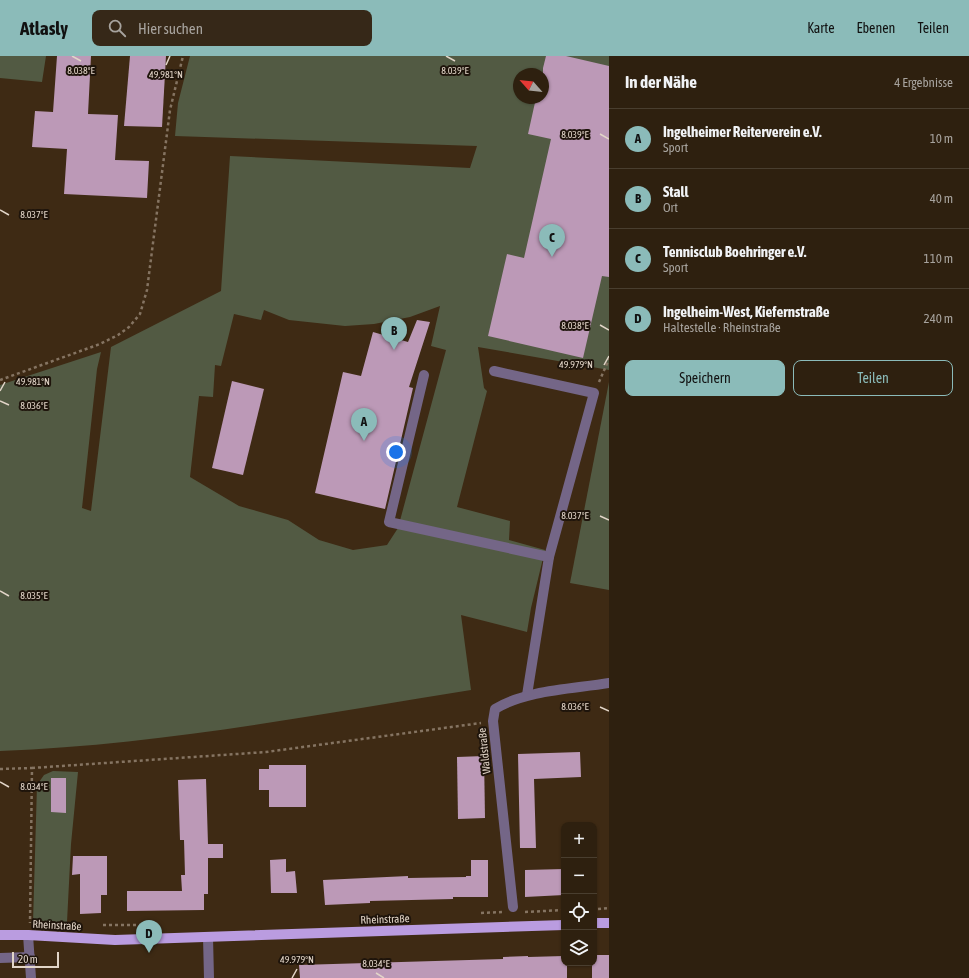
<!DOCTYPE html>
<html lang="de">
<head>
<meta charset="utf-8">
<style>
  body { margin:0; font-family:"Asap Condensed",sans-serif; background:#362818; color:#f1f3f6 }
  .controls { position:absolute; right:12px; bottom:12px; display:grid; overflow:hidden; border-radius:8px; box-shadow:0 1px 3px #0004 }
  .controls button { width:36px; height:36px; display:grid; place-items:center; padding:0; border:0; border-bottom:1px solid #493e2f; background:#2e200f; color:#f1f3f6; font:20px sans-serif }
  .compass { position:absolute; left:513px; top:12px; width:36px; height:36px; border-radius:50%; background:#2e200f; box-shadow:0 1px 3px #0004; rotate:297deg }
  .scale { position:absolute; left:12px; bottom:10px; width:47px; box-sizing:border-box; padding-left:4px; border:2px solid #e2d5c8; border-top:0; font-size:11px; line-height:14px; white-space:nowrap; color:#e2d5c8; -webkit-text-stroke:3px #1e140b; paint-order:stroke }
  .you { position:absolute; left:396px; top:396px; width:14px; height:14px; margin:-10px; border:3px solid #fff; border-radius:50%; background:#1a73e8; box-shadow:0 0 0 6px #1a73e833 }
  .badge { display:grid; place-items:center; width:26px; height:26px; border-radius:50%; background:#8bbbb9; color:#111; font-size:13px; font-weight:700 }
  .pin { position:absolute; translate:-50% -33px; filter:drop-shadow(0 1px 2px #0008) }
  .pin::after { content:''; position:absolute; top:21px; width:14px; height:12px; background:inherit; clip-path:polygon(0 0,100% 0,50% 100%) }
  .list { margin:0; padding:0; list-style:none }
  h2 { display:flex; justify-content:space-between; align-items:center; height:52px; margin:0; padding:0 16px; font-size:17px }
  h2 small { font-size:13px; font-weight:400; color:#a7a39e }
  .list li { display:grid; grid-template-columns:26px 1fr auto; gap:12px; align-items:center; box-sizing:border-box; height:60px; padding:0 16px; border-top:1px solid #493e2f }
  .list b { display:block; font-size:15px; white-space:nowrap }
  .list p { margin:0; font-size:13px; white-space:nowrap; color:#a7a39e }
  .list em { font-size:13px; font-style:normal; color:#a7a39e }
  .actions { display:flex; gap:8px; padding:12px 16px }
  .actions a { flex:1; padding:9px 0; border:1px solid #8bbbb9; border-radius:8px; text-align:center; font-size:14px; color:#8bbbb9 }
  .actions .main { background:#8bbbb9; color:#111 }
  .icon { flex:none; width:22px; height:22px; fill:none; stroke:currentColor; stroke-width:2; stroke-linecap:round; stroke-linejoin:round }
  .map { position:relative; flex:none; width:609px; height:922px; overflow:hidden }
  header { display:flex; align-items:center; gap:24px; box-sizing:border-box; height:56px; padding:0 20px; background:#8bbbb9; color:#111 }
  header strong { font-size:19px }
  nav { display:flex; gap:22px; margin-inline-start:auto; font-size:14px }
  .search { width:280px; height:36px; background:#362818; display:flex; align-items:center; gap:10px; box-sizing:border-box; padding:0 14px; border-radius:8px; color:#a7a39e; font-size:15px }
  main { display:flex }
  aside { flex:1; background:#2e200f }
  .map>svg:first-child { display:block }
  .green { fill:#525a43; fill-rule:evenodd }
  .building { fill:#bc99b7 }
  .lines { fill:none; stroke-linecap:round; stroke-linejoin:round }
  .path { stroke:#857462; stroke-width:2.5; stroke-dasharray:3 3; stroke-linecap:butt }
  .minor { stroke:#746687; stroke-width:10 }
  .major { stroke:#ba9ce0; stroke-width:10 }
  .ticks { fill:none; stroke:#e2d5c8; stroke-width:1.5 }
  .labels { text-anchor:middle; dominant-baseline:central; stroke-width:4; stroke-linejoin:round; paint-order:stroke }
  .street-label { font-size:11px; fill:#e2d5c8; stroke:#1e140b }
  .ticks-label { font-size:10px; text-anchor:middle; fill:#e2d5c8; stroke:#1e140b; stroke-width:4; stroke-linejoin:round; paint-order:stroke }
</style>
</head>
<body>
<header>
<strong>Atlasly</strong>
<div class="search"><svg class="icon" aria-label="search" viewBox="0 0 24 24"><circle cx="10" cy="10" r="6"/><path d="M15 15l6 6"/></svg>Hier suchen</div>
<nav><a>Karte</a><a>Ebenen</a><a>Teilen</a></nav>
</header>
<main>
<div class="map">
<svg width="609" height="922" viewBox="0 0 609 922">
  <rect width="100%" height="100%" fill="#3e2a14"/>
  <g class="green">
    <polygon points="0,0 46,0 42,26 0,22"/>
    <path d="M190,0H609V314L478,291L484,332L487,335L457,451L510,465L509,484L545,494L531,552L527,576L461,559L471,634C315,659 158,689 0,695V329L101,296L97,313L82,452L91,455L111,291L221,235L230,100L470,112L477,90L175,80L178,47ZM519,18H543V42H519ZM440,250L431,290L446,294L398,472L387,489L353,494L319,484L288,464L239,450L190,421L199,340L213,341L215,309L221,310L234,258L261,264L264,254L289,264L345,270L374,268L410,261Z"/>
    <polygon points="609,326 609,534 570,527"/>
    <polygon points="53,715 78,716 71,788 67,866 33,866 37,729 44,719"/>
  </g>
  <g class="building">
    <polygon points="57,0 91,0 88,58 118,59 115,104 149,105 147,142 64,138 67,93 32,91 35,55 53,56"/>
    <polygon points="130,0 166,0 162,71 124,70"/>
    <polygon points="546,0 566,0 609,10 609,221 602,220 583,302 488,280 507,198 524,202 551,83 528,78 536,42 543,42 543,12"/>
    <polygon points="417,264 430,266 409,331 413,332 385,453 315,437 343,316 361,320 373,276 408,286"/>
    <polygon points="232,325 264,333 243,419 212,412"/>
    <polygon points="580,696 581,721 534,723 536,792 520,792 518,698"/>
    <polygon points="484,700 485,762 458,763 457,701"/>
    <polygon points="269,709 306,709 306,751 269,751 269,734 259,734 259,713 269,713"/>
    <polygon points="51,722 66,722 66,757 51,756"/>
    <polygon points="206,723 208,788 223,788 223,802 208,802 208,838 204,838 204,854 127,855 127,835 182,835 181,819 185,819 184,784 180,784 178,724"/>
    <polygon points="73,800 107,800 107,839 101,839 101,857 80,858 80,818 72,819"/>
    <polygon points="286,803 286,816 295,815 297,837 271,837 270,804"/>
    <polygon points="471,804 488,804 488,841 453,841 453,843 370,845 370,847 325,849 323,824 408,820 408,822 466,821 466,820 471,820"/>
    <polygon points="564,813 564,839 525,841 525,814"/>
    <polygon points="594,899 609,899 609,922 592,922 592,907 594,907"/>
    <polygon points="528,900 528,901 564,900 564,907 567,907 567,922 300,922 299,909 503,903 503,901"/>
  </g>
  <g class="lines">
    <g class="path">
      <polyline points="0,324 100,288 118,279 129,271 140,258 147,234 170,54 183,0"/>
      <polyline points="599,326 609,303"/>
      <polyline points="32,712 266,696 481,667"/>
      <polyline points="0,713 32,712 30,867"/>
      <polyline points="598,853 609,852"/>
      <polyline points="525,856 564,854"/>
      <polyline points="481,857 502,856"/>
      <polyline points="103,869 142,869"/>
    </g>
    <g class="minor">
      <polyline points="494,315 594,337 549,501 527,639"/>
      <polyline points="424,319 389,466 549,501"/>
      <path d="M513,851L493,665L495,653C526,634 573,633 609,627"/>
      <polyline points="28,879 31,922"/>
      <polyline points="208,881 209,922"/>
      <polyline points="0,902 30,901"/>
    </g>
    <g class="major">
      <polyline points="594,867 609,867"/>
      <polyline points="0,879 28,879 115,884 564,869"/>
    </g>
  </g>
  <path class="ticks" d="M72,0L81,5M446,0L455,5M166,9L170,0M600,78L609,83M0,154L9,159M600,269L609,274M604,309L609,300M0,335L5,326M0,345L9,349M600,460L609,464M0,535L9,540M600,651L609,655M0,726L9,731M376,917L384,922M292,922L297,913"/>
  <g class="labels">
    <g class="street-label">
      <text transform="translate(484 695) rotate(-96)">Waldstraße</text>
      <text transform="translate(385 863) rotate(-2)">Rheinstraße</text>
      <text transform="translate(57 869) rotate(3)">Rheinstraße</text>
    </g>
  </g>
  <g class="ticks-label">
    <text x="81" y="18">8.038°E</text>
    <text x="455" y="18">8.039°E</text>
    <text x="166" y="22">49.981°N</text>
    <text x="575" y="82">8.039°E</text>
    <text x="34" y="162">8.037°E</text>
    <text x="575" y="273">8.038°E</text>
    <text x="576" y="312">49.979°N</text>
    <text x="33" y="329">49.981°N</text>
    <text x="34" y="353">8.036°E</text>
    <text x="575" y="463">8.037°E</text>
    <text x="34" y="543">8.035°E</text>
    <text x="575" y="654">8.036°E</text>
    <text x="34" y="734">8.034°E</text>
    <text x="297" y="907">49.979°N</text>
    <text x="376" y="911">8.034°E</text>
  </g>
</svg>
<div class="controls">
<button>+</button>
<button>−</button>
<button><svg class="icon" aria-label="locate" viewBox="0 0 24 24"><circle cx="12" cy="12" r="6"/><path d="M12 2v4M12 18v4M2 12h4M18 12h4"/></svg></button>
<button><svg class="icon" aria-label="layers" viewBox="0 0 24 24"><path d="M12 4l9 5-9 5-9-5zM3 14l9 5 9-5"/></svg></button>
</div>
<svg class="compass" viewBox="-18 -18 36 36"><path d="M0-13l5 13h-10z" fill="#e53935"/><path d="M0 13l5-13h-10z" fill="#a7a39e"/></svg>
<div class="scale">20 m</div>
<div class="you"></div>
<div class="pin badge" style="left:364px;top:385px">A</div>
<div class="pin badge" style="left:394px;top:294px">B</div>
<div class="pin badge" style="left:552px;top:201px">C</div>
<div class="pin badge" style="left:149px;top:897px">D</div>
</div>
<aside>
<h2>In der Nähe<small>4 Ergebnisse</small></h2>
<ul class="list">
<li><span class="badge">A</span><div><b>Ingelheimer Reiterverein e.V.</b><p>Sport</p></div><em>10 m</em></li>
<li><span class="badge">B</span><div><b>Stall</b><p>Ort</p></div><em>40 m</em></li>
<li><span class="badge">C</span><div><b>Tennisclub Boehringer e.V.</b><p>Sport</p></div><em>110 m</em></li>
<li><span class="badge">D</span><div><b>Ingelheim-West, Kiefernstraße</b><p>Haltestelle · Rheinstraße</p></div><em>240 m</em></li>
</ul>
<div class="actions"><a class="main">Speichern</a><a>Teilen</a></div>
</aside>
</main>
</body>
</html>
